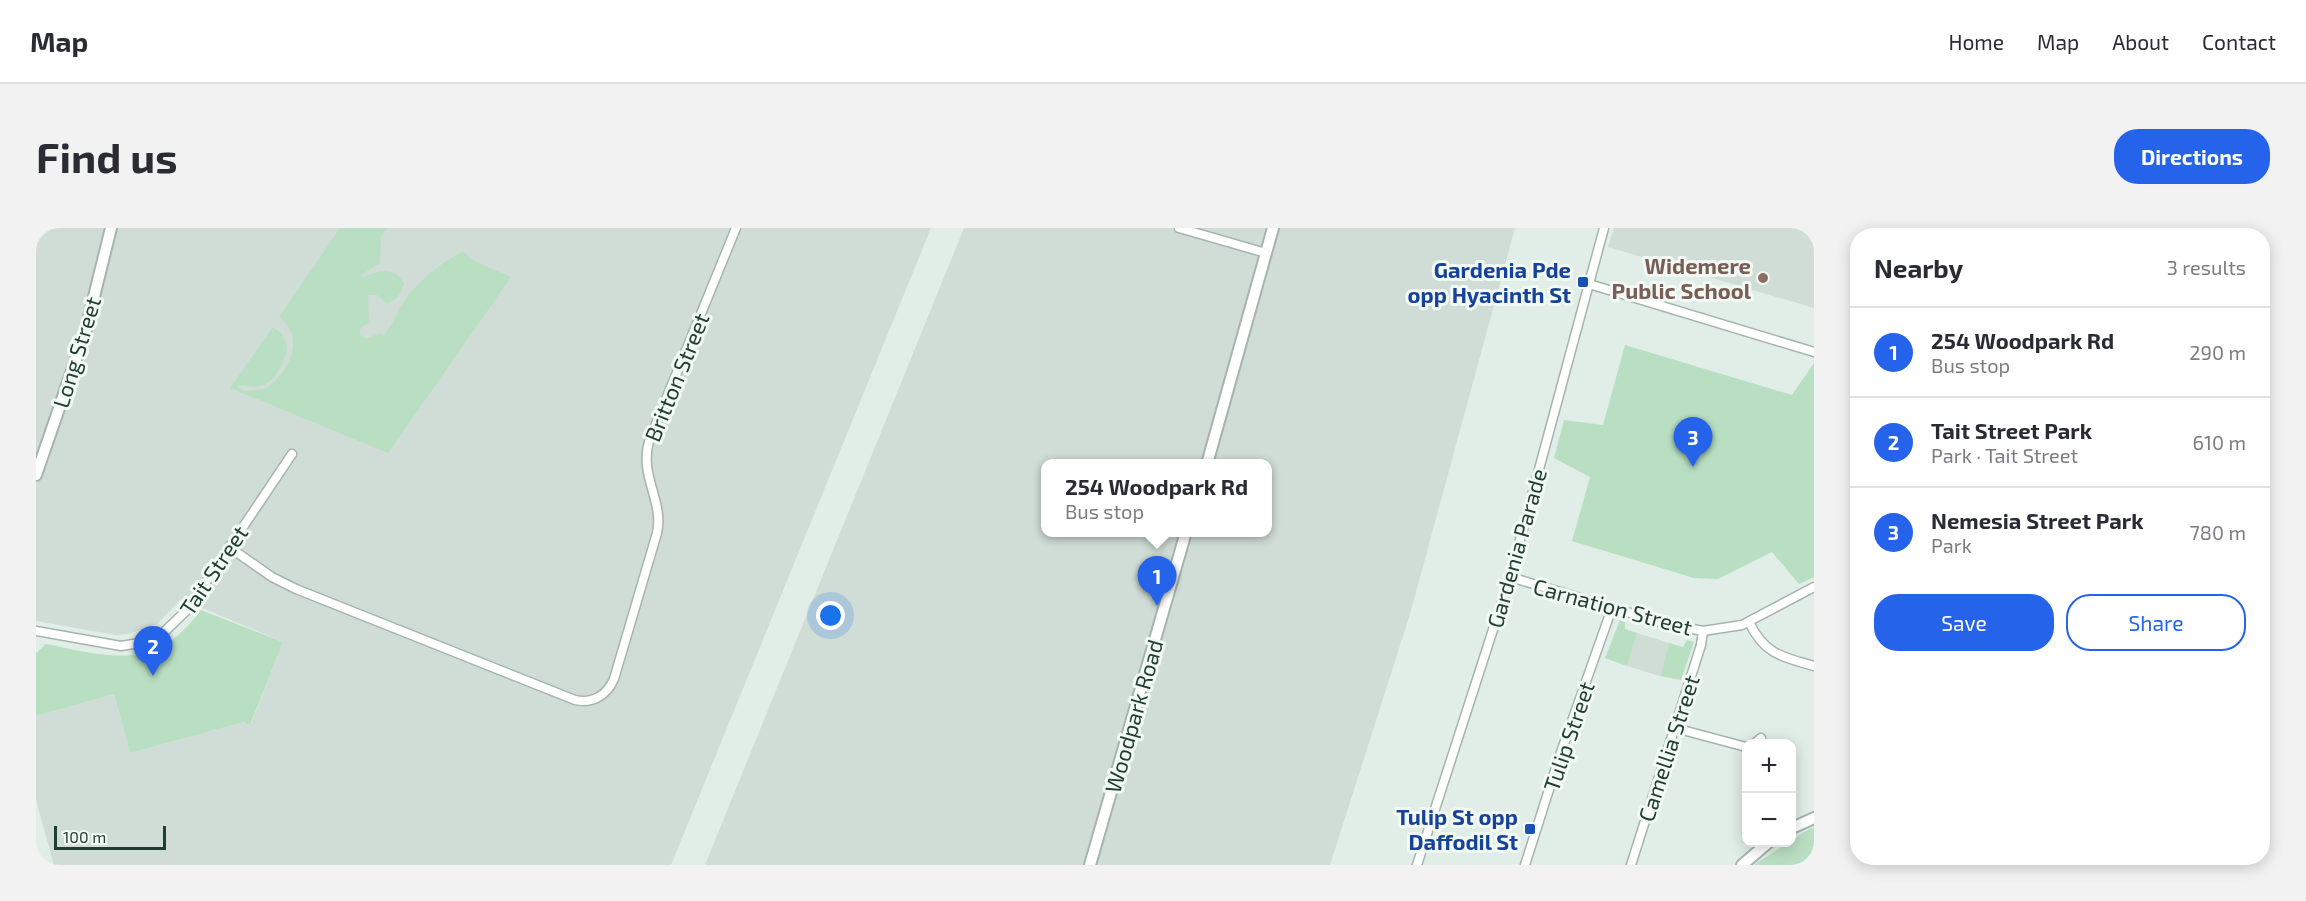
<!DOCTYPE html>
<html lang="en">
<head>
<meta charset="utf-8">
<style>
  body { margin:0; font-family:"Exo 2",sans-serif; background:#f2f2f3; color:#2b2b33 }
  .controls { position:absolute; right:18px; bottom:18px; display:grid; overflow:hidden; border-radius:12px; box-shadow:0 3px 15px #0003 }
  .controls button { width:54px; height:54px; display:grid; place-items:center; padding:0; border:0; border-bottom:2px solid #e1e1e2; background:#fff; color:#2b2b33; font:30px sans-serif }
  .scale { position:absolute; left:18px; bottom:15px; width:112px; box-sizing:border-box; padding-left:6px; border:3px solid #213e35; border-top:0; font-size:16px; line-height:21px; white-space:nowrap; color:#213e35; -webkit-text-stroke:4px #f2f9f5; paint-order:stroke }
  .you { position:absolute; left:795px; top:388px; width:21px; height:21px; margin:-15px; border:4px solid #fff; border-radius:50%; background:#1a73e8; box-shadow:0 0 0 9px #1a73e833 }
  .badge { display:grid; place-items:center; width:39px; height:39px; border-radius:50%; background:#2563eb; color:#fff; font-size:20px; font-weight:700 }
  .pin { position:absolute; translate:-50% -50px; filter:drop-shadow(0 2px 3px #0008) }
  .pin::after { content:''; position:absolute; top:32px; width:21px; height:18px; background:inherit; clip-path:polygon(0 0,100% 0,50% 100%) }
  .popup { position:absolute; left:1005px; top:231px; width:231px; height:78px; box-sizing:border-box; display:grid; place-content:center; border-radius:12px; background:#fff; filter:drop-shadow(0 2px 4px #0005); font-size:20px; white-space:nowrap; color:#7c7c81 }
  .popup b { font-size:22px; color:#2b2b33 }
  .popup::after { content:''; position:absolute; left:50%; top:100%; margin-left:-12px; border:12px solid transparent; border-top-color:#fff }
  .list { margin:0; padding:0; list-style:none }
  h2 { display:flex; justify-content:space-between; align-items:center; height:78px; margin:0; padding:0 24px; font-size:26px }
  h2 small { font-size:20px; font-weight:400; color:#7c7c81 }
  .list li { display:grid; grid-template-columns:39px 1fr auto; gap:18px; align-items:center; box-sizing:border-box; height:90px; padding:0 24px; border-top:2px solid #e1e1e2 }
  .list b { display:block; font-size:22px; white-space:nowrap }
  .list p { margin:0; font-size:20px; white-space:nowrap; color:#7c7c81 }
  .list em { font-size:20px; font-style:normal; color:#7c7c81 }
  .actions { display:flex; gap:12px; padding:18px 24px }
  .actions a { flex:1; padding:14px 0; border:2px solid #2563eb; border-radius:24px; text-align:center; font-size:21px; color:#2563eb }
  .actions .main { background:#2563eb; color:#fff }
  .map { position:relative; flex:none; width:1778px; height:637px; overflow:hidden; border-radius:24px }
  header { display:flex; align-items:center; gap:36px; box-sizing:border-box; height:84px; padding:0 30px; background:#fff; border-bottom:2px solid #e1e1e2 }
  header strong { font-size:28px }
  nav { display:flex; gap:33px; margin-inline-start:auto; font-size:21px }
  .intro { display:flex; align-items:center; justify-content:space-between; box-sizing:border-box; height:144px; padding:0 36px }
  h1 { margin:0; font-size:42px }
  .button { padding:15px 27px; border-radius:24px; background:#2563eb; color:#fff; font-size:21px; font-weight:700 }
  main { display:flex; gap:36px; padding:0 36px }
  aside { flex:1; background:#fff; border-radius:24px; box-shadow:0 3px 15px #0003 }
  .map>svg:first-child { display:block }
  .built { fill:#d0dcd6; fill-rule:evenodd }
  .green { fill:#b9dfc2 }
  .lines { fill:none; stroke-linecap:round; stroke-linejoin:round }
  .minor-casing { stroke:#a4b5ae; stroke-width:11 }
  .tertiary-casing { stroke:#a4b5ae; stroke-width:14 }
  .minor { stroke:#fff; stroke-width:8 }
  .tertiary { stroke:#fff; stroke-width:10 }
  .education-dot { fill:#8d6e63; stroke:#f2f9f5; stroke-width:2 }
  .transit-dot { fill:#1a4fb4; stroke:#f2f9f5; stroke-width:2 }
  .labels { text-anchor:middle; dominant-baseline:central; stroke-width:6; stroke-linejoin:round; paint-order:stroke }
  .education-label { font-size:22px; font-weight:bold; fill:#785e54; stroke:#f2f9f5; text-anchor:end }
  .transit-label { font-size:22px; font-weight:bold; fill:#164399; stroke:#f2f9f5; text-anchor:end }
  .street-label { font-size:22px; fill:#213e35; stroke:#f2f9f5 }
</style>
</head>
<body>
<header>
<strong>Map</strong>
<nav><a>Home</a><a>Map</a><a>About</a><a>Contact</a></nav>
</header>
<div class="intro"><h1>Find us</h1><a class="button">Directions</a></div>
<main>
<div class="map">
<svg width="1778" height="637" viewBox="0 0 1778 637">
  <rect width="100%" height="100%" fill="#e1ede7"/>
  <g class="built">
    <polygon points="0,0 895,0 635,637 18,637 0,572 0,488 78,466 94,525 208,494 215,496 247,414 145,371 121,396 92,406 80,407 0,393"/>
    <path d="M928,0H1479L1374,386L1294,637H669ZM1010,236H1232V304H1010Z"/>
    <polygon points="1578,0 1778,0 1778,80 1572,19"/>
    <polygon points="1601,405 1633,415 1624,448 1591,438"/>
  </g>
  <g class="green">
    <path d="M304,0H351L345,9L344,35L325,47L328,49C344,42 359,38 368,56C364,66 362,73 350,75L341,67H332L333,94L324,101V107L330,111L344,105L348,106C358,97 360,84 368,73C382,53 405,35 427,23L438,33L475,49L352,225L194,160L237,99L245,105L251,118C250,133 239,156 223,158C214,160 206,155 200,159L209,163L230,161C253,144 271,109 243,89Z"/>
    <polygon points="1589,117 1756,167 1778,135 1778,349 1763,356 1736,324 1682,351 1658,350 1536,313 1554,249 1518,230 1528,192 1567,197"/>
    <path d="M165,382L247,414L214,497L208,494L94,525L78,466L0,488V425L10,416C75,429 120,444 165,382Z"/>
    <polygon points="1584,392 1589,394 1589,401 1601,405 1591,438 1569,430"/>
    <polygon points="1651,412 1658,414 1645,452 1624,448 1633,415 1647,419"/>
    <polygon points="1778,600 1778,637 1718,637 1773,601"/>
  </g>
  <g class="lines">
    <defs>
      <g id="minor">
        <polyline points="1143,0 1230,25"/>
        <polyline points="1553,56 1778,124"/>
        <path d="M193,319L236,349L260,361L539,472C557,476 571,467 578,451L621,305C628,272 603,249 613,213L700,0"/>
        <polyline points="1474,349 1631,396 1667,403 1706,397 1778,359"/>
        <path d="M1713,394C1728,426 1746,429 1778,438"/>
        <polyline points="0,403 85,418 109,414 126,406 152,381 256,226"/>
        <polyline points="1639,500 1710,519"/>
        <polyline points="1718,516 1725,510"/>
        <polyline points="1381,637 1474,349 1568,0"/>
        <polyline points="1489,637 1524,527 1576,380"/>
        <polyline points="1595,637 1665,417 1667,403"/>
      </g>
      <g id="tertiary">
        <polyline points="1171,236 1237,0"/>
        <polyline points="0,247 49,105 75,0"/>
        <polyline points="1756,600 1778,590"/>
        <polyline points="1054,637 1150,304"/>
        <polyline points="1706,637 1733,614"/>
      </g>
    </defs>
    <use href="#minor" class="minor-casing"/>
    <use href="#tertiary" class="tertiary-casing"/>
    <use href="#minor" class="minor"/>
    <use href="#tertiary" class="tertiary"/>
  </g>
  <circle class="education-dot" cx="1727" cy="50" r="6"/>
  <g class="transit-dot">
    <rect x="1541" y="48" width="12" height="12" rx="3"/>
    <rect x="1488" y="595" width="12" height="12" rx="3"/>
  </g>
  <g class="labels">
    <g class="education-label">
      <text x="1715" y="37">Widemere<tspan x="1715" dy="25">Public School</tspan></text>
    </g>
    <g class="transit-label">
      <text x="1535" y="41">Gardenia Pde<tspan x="1535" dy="25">opp Hyacinth St</tspan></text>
      <text x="1482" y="588">Tulip St opp<tspan x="1482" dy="25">Daffodil St</tspan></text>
    </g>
    <g class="street-label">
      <text transform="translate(40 124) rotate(-73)">Long Street</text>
      <text transform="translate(640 149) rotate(-68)">Britton Street</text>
      <text transform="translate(1480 320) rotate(-74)">Gardenia Parade</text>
      <text transform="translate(177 342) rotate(-56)">Tait Street</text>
      <text transform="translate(1577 378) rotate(15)">Carnation Street</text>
      <text transform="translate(1097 488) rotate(-74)">Woodpark Road</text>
      <text transform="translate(1532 508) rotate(-71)">Tulip Street</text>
      <text transform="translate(1632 520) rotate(-72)">Camellia Street</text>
    </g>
  </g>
</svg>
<div class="controls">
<button>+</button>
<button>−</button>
</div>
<div class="scale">100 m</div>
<div class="you"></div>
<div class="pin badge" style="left:1121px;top:378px">1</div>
<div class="popup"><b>254 Woodpark Rd</b>Bus stop</div>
<div class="pin badge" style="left:117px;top:448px">2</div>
<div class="pin badge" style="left:1657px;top:239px">3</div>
</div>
<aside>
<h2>Nearby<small>3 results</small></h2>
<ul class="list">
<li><span class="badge">1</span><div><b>254 Woodpark Rd</b><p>Bus stop</p></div><em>290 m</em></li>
<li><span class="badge">2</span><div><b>Tait Street Park</b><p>Park · Tait Street</p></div><em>610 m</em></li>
<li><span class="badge">3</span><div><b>Nemesia Street Park</b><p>Park</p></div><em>780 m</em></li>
</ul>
<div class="actions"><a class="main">Save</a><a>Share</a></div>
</aside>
</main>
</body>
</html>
